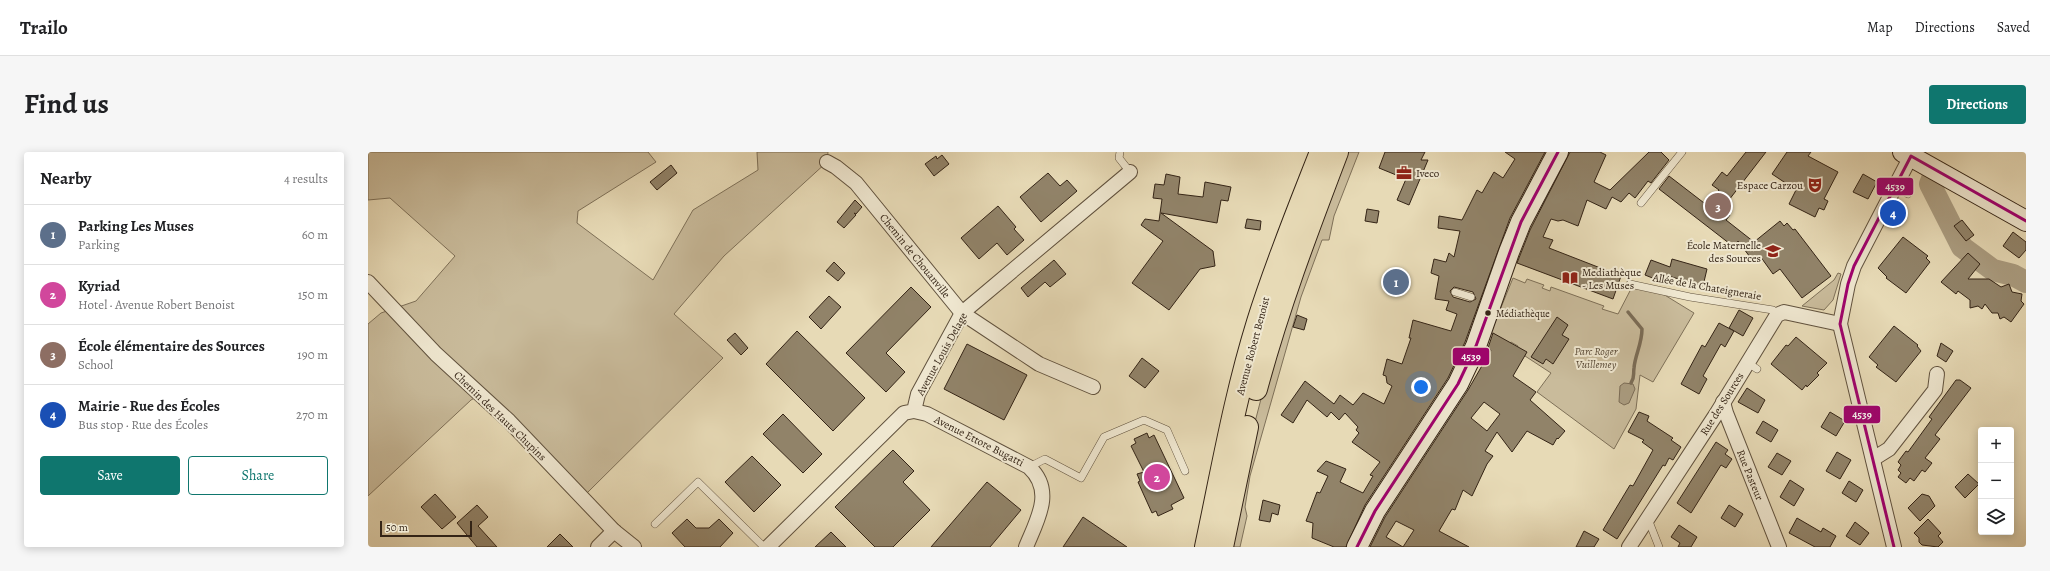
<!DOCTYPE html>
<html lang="en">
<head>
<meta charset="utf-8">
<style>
  body { margin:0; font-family:Alegreya,serif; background:#f6f6f6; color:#202124 }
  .controls { position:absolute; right:12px; bottom:12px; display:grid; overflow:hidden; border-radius:4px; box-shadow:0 2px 10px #0003 }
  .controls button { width:36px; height:36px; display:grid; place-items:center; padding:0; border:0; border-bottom:1px solid #e0e0e0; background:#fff; color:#202124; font:20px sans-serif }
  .scale { position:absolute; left:12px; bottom:10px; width:92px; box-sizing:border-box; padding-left:4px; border:2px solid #342416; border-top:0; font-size:11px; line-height:14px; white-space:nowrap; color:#342416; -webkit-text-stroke:3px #efe7d0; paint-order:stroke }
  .you { position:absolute; left:1053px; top:235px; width:14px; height:14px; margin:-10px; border:3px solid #fff; border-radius:50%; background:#1a73e8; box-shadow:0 0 0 6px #1a73e833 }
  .badge { display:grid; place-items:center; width:26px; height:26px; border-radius:50%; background:#0f766e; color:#fff; font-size:13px; font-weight:700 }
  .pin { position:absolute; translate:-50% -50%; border:2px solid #fff; box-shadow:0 1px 4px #0006 }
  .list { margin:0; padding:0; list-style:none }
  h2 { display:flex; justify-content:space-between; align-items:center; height:52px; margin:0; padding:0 16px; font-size:17px }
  h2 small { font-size:13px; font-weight:400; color:#757577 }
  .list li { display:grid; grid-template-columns:26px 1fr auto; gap:12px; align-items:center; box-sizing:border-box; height:60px; padding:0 16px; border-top:1px solid #e0e0e0 }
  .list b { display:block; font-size:15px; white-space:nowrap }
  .list p { margin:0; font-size:13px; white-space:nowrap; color:#757577 }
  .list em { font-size:13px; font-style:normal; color:#757577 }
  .actions { display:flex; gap:8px; padding:12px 16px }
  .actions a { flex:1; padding:9px 0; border:1px solid #0f766e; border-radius:4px; text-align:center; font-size:14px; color:#0f766e }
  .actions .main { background:#0f766e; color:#fff }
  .icon { flex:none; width:22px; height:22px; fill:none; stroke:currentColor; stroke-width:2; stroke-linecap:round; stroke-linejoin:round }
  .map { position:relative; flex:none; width:1658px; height:395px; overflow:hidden; border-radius:4px }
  header { display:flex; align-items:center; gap:24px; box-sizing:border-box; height:56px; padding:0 20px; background:#fff; border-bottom:1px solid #e0e0e0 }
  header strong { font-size:19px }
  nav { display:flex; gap:22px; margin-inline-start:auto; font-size:14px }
  .intro { display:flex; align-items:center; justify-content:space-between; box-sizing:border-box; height:96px; padding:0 24px }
  h1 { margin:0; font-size:28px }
  .button { padding:10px 18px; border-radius:4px; background:#0f766e; color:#fff; font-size:14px; font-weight:700 }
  main { display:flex; gap:24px; padding:0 24px }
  aside { flex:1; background:#fff; border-radius:4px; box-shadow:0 2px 10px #0003 }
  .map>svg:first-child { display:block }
  .green { fill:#c9bb9b; stroke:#7e7058 }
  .water { fill:#aa9c80; stroke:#7b6c56 }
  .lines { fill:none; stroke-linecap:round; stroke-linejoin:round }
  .stream { stroke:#7b6c56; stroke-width:3.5 }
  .river { stroke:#aa9c80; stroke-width:22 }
  .building { fill:#918369; stroke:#342416; fill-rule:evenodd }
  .lane-casing { stroke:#61523e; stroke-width:8 }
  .street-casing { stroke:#61523e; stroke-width:16 }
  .secondary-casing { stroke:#342416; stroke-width:22 }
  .primary-casing { stroke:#342416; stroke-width:24 }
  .lane { stroke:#efe7d0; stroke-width:7 }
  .street { stroke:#efe7d0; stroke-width:14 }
  .secondary { stroke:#efe7d0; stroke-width:20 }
  .primary { stroke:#e7dab6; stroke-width:22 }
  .bus-1-casing { stroke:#efe7d0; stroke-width:6 }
  .bus-1 { stroke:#a0006e; stroke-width:3 }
  .bus-dot { fill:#342416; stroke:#efe7d0; stroke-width:1.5 }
  .labels { text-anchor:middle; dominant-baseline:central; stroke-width:4; stroke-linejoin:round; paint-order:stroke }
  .bus-label { font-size:10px; fill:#342416; stroke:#efe7d0; text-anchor:start }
  .poi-label { font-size:11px; fill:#342416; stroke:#efe7d0; text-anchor:start }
  .street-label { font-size:11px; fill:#342416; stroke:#efe7d0 }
  .park-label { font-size:11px; font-style:italic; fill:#594a37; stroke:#efe7d0 }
  .line-badge { stroke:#efe7d0; stroke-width:1.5 }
  .badge-label { font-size:11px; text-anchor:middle; font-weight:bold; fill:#fff }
</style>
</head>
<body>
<header>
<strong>Trailo</strong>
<nav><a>Map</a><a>Directions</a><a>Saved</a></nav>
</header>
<div class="intro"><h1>Find us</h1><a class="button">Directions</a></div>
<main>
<aside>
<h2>Nearby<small>4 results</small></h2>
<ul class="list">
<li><span class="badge" style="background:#5c6f8a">1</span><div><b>Parking Les Muses</b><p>Parking</p></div><em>60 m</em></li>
<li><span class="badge" style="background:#d1479c">2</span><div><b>Kyriad</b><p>Hotel · Avenue Robert Benoist</p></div><em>150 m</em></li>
<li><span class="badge" style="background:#8d6e63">3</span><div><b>École élémentaire des Sources</b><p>School</p></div><em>190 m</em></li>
<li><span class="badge" style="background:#1a4fb4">4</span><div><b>Mairie - Rue des Écoles</b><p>Bus stop · Rue des Écoles</p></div><em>270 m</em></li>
</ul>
<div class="actions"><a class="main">Save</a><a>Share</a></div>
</aside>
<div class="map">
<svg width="1658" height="395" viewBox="0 0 1658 395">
  <rect width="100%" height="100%" fill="#e7dab6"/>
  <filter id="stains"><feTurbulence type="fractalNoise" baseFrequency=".005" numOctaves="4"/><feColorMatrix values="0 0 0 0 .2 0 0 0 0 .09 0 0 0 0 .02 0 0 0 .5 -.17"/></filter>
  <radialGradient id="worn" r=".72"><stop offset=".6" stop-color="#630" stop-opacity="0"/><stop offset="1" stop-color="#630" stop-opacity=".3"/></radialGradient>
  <g class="green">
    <polygon points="0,0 280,0 288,10 210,59 209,71 285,128 325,58 390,18 389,0 460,0 459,10 356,104 306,162 355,206 218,342 112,243 103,248 0,344 0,172 13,161 48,149 87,104 22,46 0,48"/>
    <polygon points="976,0 991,0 966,64 961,88 954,88 933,145 882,324 877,355 879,364 872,395 861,395 887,270 900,220"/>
    <polygon points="1470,121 1473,122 1465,148 1456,158 1434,154 1466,128"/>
    <polygon points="1145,126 1157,131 1159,127 1176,133 1174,136 1182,139 1183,135 1236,154 1234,157 1250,162 1264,135 1295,142 1326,161 1285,230 1272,223 1268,257 1246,297 1169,240 1183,221 1157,204 1156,201 1149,196 1150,194 1143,190 1141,192 1123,180"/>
  </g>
  <polygon class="water" points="1256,231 1265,232 1267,237 1261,251 1256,253 1251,250 1252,234"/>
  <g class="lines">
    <path class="stream" d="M1260,160L1274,177C1274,192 1267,203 1266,216C1265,223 1267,225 1263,231"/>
    <polyline class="river" points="1565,24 1562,32 1594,95 1625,118 1645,123 1658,130"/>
  </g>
  <g class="building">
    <polygon points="1017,0 1057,0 1053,8 1060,8 1041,53 1029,48 1038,27 1011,16"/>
    <path d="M1137,0H1177L1142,66L1097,190L1080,226L997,353L978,395H966L944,386L945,371L938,369L949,340L952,341L960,324L949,319L958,309L978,317L972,330L995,341L1005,324L1002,323L1012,310L984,290L991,281L988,278L990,275L977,261L971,268L963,260L959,265L939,248L925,271L913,263L937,229L966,252L972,243L985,253L995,241L1016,252L1024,234L1019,231L1018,224L1015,223L1019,207L1034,212L1043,186H1041L1045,168L1083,179L1089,162L1078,158L1081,149L1067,147L1071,124L1063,121L1066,107L1078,110L1081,101L1086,105L1092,79L1070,76L1071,64L1094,68L1109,38L1114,41L1126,20L1135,26L1147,7ZM1086,135L1105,140L1108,147L1102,150L1085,145L1082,139Z"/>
    <polygon points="1202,0 1232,0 1238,3 1226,30 1242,38 1281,0 1293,0 1301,8 1283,31 1280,29 1267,46 1261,41 1253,50 1244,45 1238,57 1219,48 1210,74 1195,68 1190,69 1183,67 1175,85 1185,88 1181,96 1253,124 1245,147 1149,111 1162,78"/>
    <polygon points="1378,0 1398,0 1354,57 1362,63 1358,68 1386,90 1412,69 1416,74 1419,71 1425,78 1427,77 1463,124 1434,146 1412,117 1405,122 1392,104 1385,109 1370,89 1366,95 1291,37 1301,24 1340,54 1351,38 1344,33 1354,20 1359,24"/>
    <polygon points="1419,0 1443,0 1440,4 1470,20 1456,47 1460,49 1456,58 1451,56 1447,65 1421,52 1428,38 1404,22"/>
    <polygon points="574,3 581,12 566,24 557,12 568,4 569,7"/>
    <polygon points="303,13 309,21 289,38 282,30"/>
    <polygon points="680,21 692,34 699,28 709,39 673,70 652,45"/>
    <polygon points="798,22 812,25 810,42 835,45 837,30 863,35 860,49 853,48 849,71 793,61 845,99 847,114 832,117 801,158 764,131 795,89 773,73 777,67 791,69 794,47 785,46 787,32 796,33"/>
    <polygon points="1495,22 1509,30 1500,47 1485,40"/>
    <polygon points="487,48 494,55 488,62 486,61 488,63 476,76 469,70"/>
    <polygon points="630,54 648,75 646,77 656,88 639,103 629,91 611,107 593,86"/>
    <polygon points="999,57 1011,59 1009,71 997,69"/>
    <polygon points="879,67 893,69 892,78 877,76"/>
    <polygon points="1594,68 1606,83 1598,89 1586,74"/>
    <polygon points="1645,80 1658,90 1658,98 1651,106 1635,94"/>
    <polygon points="1535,85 1560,104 1558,106 1562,110 1538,141 1518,126 1519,125 1510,116"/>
    <polygon points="1600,101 1612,112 1600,127 1621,127 1633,135 1641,132 1644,140 1654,142 1653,149 1656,152 1643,170 1636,165 1632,167 1630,161 1624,161 1617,152 1614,157 1610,154 1602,156 1602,148 1590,139 1588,142 1573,130"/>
    <polygon points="1304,107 1339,117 1335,134 1290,121 1287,127 1277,123 1283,108 1302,115"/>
    <polygon points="686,108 698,122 682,135 677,130 660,145 653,136"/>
    <polygon points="466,110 477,121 470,129 458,119"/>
    <polygon points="543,135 563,155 518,201 537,220 518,240 478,201"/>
    <polygon points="461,144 473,155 453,177 441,165"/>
    <polygon points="1371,158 1385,166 1375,184 1361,176"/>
    <polygon points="929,163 939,167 936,178 925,175"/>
    <polygon points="1189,165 1200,173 1194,183 1201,187 1185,212 1178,207 1175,212 1163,205"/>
    <polygon points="1351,171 1366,179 1357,195 1353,192 1335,224 1339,227 1331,242 1313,232 1334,193 1337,195"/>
    <polygon points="1526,174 1550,193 1549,194 1553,199 1528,230 1508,215 1510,213 1501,205"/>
    <polygon points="429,179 497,246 465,279 398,212"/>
    <polygon points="367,181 380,196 373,203 359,188"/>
    <path d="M1125,181L1159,200L1145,224L1168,240L1162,248L1197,279L1190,287L1189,286L1185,293L1159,279L1144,300L1129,280L1117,299L1125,304L1119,312L1104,344L1095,338L1087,358L1084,357L1071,379L1101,395H1035L1046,378L1028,369L1018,385L1035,395H1002L1017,365L1100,238L1123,198L1120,196ZM1116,250L1132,262L1119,279L1103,266Z"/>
    <polygon points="1428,185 1459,211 1449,221 1451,223 1439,235 1438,233 1434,238 1403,212 1418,193 1420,194"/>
    <polygon points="1573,191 1585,199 1578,210 1569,204"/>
    <polygon points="599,192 659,223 636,268 576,237"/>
    <polygon points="774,206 791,219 777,236 761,224"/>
    <polygon points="1588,228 1592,228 1603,236 1567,283 1572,287 1557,306 1564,311 1557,320 1554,318 1546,329 1542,326 1538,331 1530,325 1533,321 1530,318 1533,313 1530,310 1532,307 1538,299 1540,300 1564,267 1561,265"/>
    <polygon points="1379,236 1397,248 1390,261 1370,250"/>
    <polygon points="1271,260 1281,264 1279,269 1305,286 1303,288 1313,295 1305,308 1301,306 1297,314 1295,313 1249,387 1235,378 1262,333 1265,334 1285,298 1274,290 1276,288 1260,280"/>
    <polygon points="1462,260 1477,269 1468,284 1453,275"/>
    <polygon points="415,262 454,302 435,321 395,282"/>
    <polygon points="1395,269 1410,278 1403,290 1388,281"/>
    <polygon points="779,281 781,286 786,283 816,346 803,353 805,357 790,364 788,359 784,361 770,330 772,329 769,322 776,320 763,294 768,291 766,287"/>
    <polygon points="1348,290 1360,298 1357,302 1364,307 1358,316 1353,313 1323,361 1309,351"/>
    <polygon points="525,298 546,319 535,330 562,358 525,395 507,395 467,355"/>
    <polygon points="1469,300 1483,308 1472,327 1458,319"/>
    <polygon points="1409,301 1423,309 1414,323 1400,315"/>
    <polygon points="384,304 413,333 386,360 357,330"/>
    <polygon points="1600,322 1611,332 1597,346 1587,335"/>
    <polygon points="1422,328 1436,337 1426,354 1412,345"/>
    <polygon points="1481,329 1495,338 1488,350 1474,341"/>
    <polygon points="619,330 653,358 622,395 563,395"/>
    <polygon points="67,342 88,365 74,377 53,355"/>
    <polygon points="1554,342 1561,344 1567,354 1552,369 1540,356"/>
    <polygon points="895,348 912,353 910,363 904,361 902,370 891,368"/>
    <polygon points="109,353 120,365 110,374 129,395 109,395 89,371"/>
    <polygon points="1361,353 1375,362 1367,375 1353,366"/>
    <polygon points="715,365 759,395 695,395"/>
    <polygon points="1429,366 1453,380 1455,376 1468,384 1462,395 1447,395 1421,381"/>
    <polygon points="319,367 328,376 341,376 351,367 365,381 352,395 317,395 304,381"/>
    <polygon points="1560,367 1573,381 1570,384 1575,390 1570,395 1554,393 1551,390 1551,386 1546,381"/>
    <polygon points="1487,370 1501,381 1492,393 1478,384"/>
    <polygon points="1311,373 1329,385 1323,395 1310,395 1312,391 1303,385"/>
    <polygon points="1216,379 1231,387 1226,395 1208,395"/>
    <polygon points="463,380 478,395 447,395"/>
    <polygon points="192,382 205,395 179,395"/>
  </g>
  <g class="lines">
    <defs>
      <g id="lane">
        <polyline points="752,0 751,6 762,20"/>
        <polyline points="1527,34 1540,42"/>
        <polyline points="1273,51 1314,0"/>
        <polyline points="1262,132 1322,145 1405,158 1409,163"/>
        <polyline points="1087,140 1103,145"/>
        <polyline points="1380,211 1389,217"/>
        <polyline points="661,315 677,307 713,326 736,285 776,268 799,278 817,319"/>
        <polyline points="1280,367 1291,395"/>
        <polyline points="287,372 330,330 396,395"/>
      </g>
      <g id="street">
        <polyline points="459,10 468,15 488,31 594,161 671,212 725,235"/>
        <polyline points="0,130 68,202 141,269 246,379 266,395"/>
        <polyline points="1355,250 1358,261 1411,395"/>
        <path d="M546,259L559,262L661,315C687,339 669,368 658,395"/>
        <polyline points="1505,307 1521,297 1567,238 1569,222"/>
        <polyline points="230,395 246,379"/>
        <polyline points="400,395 536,261 546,259 550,242 594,161 762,20"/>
        <polyline points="1261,395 1349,261 1409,163 1416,160 1472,172"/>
        <polyline points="1526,395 1472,172 1480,132 1486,114 1543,4"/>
      </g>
      <g id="secondary">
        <polyline points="1535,0 1658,69"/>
        <polyline points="989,395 1007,359 1090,232 1108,194 1141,100 1153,70 1190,0"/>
      </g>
      <g id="primary">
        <path d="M888,237C910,155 939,79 969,0"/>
        <path d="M838,395C854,320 867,244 890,170C908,112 931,56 953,0"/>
        <polyline points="854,395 879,275"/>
      </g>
    </defs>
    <use href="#lane" class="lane-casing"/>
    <use href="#street" class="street-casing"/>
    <use href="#secondary" class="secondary-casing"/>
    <use href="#primary" class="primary-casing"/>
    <use href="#lane" class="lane"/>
    <use href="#street" class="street"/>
    <use href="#secondary" class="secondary"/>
    <use href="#primary" class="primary"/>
    <defs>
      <g id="bus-1">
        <polyline points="989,395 1007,359 1090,232 1108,194 1153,70 1190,0"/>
        <polyline points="1526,395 1472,172 1480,132 1486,114 1543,4 1658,69"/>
      </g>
    </defs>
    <use href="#bus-1" class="bus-1-casing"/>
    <use href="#bus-1" class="bus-1"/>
  </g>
  <defs>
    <symbol id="office-bare" viewBox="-9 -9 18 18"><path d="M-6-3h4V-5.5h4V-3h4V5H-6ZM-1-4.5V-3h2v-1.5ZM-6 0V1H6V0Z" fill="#8f2418" stroke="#efe7d0" stroke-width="2.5" paint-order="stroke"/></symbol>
    <symbol id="theatre-bare" viewBox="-9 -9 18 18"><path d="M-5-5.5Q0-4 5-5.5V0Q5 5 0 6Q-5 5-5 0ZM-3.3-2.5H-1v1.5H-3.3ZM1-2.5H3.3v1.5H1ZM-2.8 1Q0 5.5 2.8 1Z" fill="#8f2418" stroke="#efe7d0" stroke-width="2.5" paint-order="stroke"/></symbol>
    <symbol id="school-bare" viewBox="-9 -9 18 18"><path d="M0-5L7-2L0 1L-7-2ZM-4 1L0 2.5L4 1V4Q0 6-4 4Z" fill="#8f2418" stroke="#efe7d0" stroke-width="2.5" paint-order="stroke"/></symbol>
    <symbol id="library-bare" viewBox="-9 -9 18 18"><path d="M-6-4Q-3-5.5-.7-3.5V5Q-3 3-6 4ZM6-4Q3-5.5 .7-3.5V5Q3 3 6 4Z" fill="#8f2418" stroke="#efe7d0" stroke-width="2.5" paint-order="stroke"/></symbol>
  </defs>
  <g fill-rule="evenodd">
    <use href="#office-bare" x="1025" y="10" width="22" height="22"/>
    <use href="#theatre-bare" x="1436" y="22" width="22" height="22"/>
    <use href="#school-bare" x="1394" y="88" width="22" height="22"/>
    <use href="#library-bare" x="1191" y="115" width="22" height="22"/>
  </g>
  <circle class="bus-dot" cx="1120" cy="161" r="3.5"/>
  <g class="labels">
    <g class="bus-label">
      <text x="1128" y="161">Médiathèque</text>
    </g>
    <g class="poi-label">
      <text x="1048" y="21">Iveco</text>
      <text x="1435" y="33" text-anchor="end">Espace Carzou</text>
      <text x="1393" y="93" text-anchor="end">École Maternelle<tspan x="1393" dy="13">des Sources</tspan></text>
      <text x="1214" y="120">Mediathèque<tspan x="1214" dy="13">- Les Muses</tspan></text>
    </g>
    <g class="street-label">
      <text transform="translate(547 104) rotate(51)">Chemin de Chouanville</text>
      <text transform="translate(1339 135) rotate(10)">Allée de la Chateigneraie</text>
      <text transform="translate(885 194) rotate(-75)">Avenue Robert Benoist</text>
      <text transform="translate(574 202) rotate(-61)">Avenue Louis Delage</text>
      <text transform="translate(1354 252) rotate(-58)">Rue des Sources</text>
      <text transform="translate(132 264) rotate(44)">Chemin des Hauts Chupins</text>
      <text transform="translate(611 289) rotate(27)">Avenue Ettore Bugatti</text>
      <text transform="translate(1382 323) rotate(68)">Rue Pasteur</text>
    </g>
    <g class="park-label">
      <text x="1228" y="199">Parc Roger<tspan x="1228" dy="13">Vuillemey</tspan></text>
    </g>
  </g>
  <g class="line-badge">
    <rect x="1508" y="25" width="38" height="19" rx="4" fill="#a0006e"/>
    <rect x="1084" y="195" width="38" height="19" rx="4" fill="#a0006e"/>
    <rect x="1475" y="253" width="38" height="19" rx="4" fill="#a0006e"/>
  </g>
  <g class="badge-label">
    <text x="1527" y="38">4539</text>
    <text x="1103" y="208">4539</text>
    <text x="1494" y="266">4539</text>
  </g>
  <rect width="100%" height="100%" filter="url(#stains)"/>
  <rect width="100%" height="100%" fill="url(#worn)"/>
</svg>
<div class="controls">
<button>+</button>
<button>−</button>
<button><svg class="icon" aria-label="layers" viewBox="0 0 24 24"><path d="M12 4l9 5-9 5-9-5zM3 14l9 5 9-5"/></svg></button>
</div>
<div class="scale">50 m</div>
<div class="you"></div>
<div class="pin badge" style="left:1028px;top:130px;background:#5c6f8a">1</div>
<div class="pin badge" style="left:789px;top:325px;background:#d1479c">2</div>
<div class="pin badge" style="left:1350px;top:54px;background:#8d6e63">3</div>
<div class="pin badge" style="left:1525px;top:61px;background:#1a4fb4">4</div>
</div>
</main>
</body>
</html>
